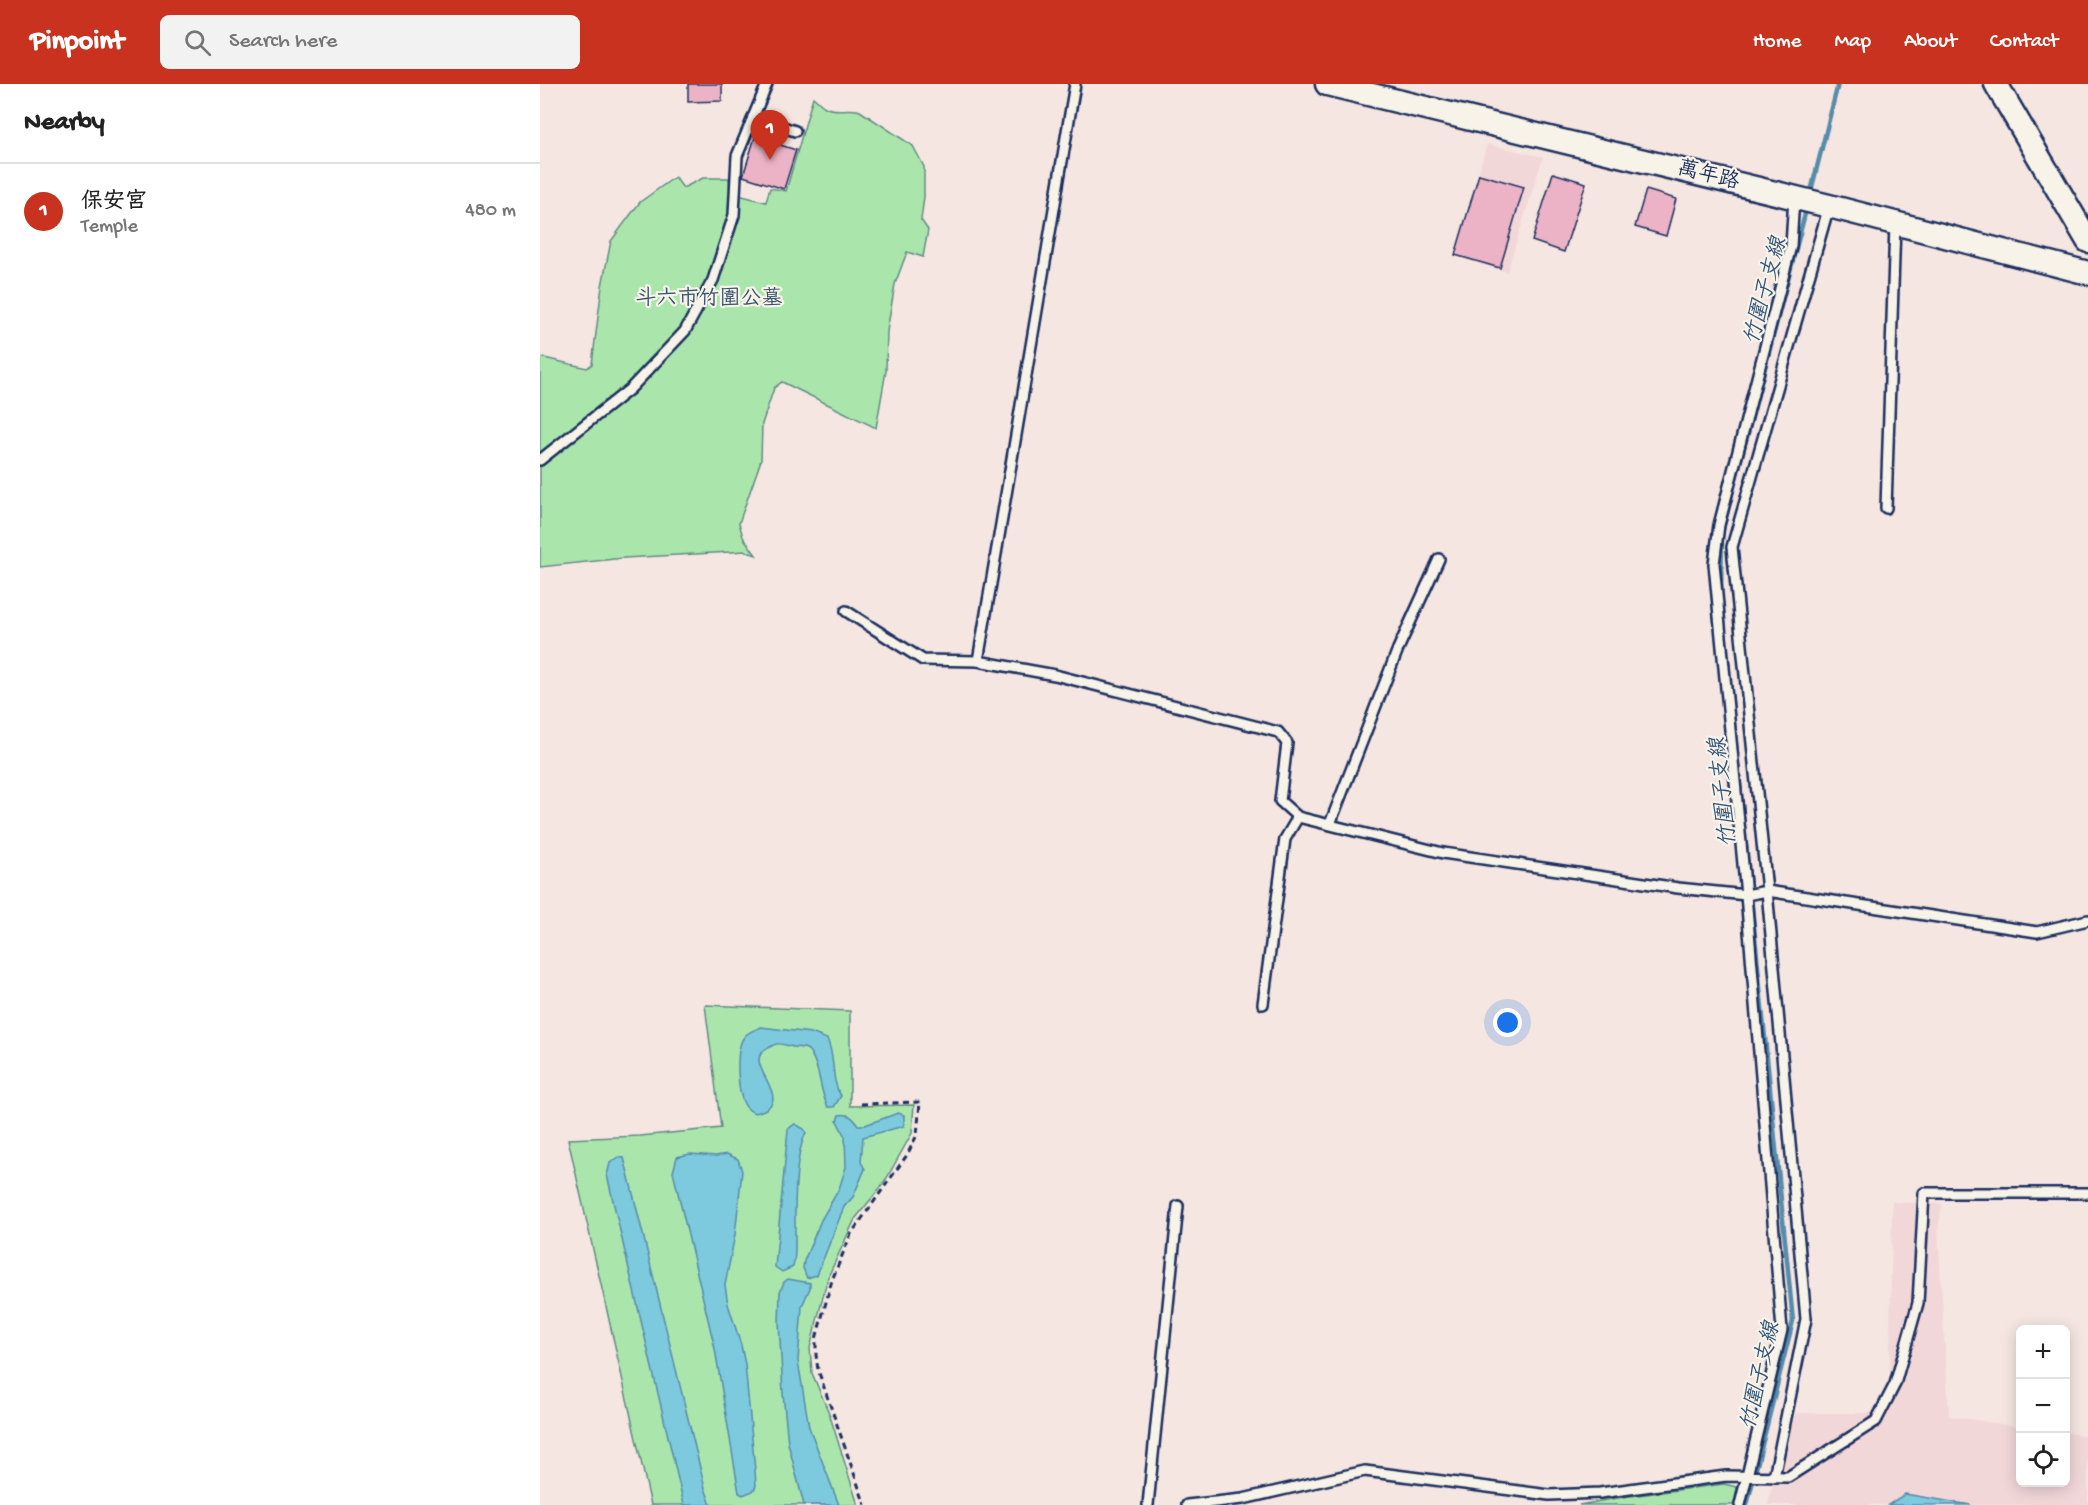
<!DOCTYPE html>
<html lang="en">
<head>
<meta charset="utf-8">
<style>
  body { margin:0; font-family:"Gochi Hand","LXGW WenKai TC",sans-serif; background:#f2f2f2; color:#222 }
  .controls { position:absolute; right:18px; bottom:18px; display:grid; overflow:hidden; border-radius:9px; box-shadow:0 3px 15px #0003 }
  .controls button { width:54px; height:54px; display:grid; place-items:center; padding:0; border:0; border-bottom:2px solid #e0e0e0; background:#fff; color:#222; font:30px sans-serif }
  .you { position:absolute; left:968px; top:939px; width:21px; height:21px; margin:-15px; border:4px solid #fff; border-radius:50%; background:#1a73e8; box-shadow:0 0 0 9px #1a73e833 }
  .badge { display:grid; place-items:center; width:39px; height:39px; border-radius:50%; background:#c8321e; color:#fff; font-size:20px; font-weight:700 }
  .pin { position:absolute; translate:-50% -50px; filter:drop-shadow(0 2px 3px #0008) }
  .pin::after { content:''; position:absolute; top:32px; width:21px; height:18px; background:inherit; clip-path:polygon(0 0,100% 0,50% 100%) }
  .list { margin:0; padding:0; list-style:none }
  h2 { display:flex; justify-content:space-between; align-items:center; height:78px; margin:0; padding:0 24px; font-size:26px }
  h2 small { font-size:20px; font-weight:400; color:#767676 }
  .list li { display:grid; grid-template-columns:39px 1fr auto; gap:18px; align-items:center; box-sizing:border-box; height:96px; padding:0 24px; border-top:2px solid #e0e0e0 }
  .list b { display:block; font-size:22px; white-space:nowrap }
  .list p { margin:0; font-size:20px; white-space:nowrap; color:#767676 }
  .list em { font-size:20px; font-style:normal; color:#767676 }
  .icon { flex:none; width:33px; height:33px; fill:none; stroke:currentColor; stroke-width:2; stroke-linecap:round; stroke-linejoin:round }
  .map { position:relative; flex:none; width:1548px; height:1421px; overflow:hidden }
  header { display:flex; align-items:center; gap:36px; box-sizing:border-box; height:84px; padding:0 30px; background:#c8321e; color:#fff }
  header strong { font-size:28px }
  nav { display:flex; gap:33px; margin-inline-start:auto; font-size:21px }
  .search { width:420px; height:54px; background:#f2f2f2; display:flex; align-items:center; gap:15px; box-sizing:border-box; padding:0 21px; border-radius:9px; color:#767676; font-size:22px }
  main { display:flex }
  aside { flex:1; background:#fff }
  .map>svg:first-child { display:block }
  .built { fill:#f2d7d9 }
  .green { fill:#aae6ac; stroke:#628a85; stroke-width:1.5 }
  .water { fill:#7dc9dd; stroke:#568baa; stroke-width:1.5 }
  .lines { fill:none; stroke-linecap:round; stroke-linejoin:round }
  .stream { stroke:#568baa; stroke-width:4.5 }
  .building { fill:#ecb3c6; stroke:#1b2f5e; stroke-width:1.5 }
  .service-casing { stroke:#1b2f5e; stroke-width:14 }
  .tertiary-casing { stroke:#1b2f5e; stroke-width:27 }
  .path { stroke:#1b2f5e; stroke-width:3; stroke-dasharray:6 4.5; stroke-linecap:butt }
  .service { stroke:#f7f3e8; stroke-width:9 }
  .tertiary { stroke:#f7f3e8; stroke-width:22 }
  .labels { text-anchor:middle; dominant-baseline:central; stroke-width:4.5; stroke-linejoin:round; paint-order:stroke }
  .street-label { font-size:21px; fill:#1b2f5e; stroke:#f7f3e8 }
  .park-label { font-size:21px; fill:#38546e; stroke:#f7f3e8 }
  .water-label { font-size:22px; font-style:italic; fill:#34567e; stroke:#f7f3e8 }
</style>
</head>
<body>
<header>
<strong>Pinpoint</strong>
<div class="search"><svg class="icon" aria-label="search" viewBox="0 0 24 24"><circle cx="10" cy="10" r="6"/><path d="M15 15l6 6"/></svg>Search here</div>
<nav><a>Home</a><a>Map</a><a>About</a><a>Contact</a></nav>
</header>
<main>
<aside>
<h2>Nearby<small></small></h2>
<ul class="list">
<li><span class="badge">1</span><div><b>保安宮</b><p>Temple</p></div><em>480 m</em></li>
</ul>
</aside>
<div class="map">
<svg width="1548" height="1421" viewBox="0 0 1548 1421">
  <rect width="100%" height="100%" fill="#f5e6e1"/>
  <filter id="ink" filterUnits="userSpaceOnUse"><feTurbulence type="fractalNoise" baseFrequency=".0167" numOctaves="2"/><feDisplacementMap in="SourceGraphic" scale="12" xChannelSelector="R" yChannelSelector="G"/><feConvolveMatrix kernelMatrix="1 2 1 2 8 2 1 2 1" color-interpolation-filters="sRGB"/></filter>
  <g filter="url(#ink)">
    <g class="built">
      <polygon points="947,60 1003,73 967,188 914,172"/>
      <polygon points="1352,1118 1402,1120 1398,1146 1409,1332 1480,1343 1480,1398 1526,1398 1526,1349 1548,1352 1548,1421 1228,1421 1231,1405 1256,1329 1349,1329"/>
    </g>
    <g class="green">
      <path d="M273,13C277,16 281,21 285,23C295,29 309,23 320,27L373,62L384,83V113L381,136L388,146L383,173L367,168L355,200L347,247L346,287L336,344L242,298L234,304L222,340L221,376L199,439L203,453L216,471L205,467L191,468L84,474L0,483V273L47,284L52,280L62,202L71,157L100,118L135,93L143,104L163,94H189L190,109L226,118L230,104L246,107Z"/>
      <polygon points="165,921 310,927 310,1022 374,1021 372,1049 344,1099 315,1135 288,1193 270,1264 272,1289 289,1329 318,1421 111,1421 28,1055 100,1052 181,1044"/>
      <polygon points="1184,1400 1197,1403 1194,1421 1039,1421 1083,1413"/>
    </g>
    <g class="water">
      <path d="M221,943L271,949L287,955C296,973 290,995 301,1012L294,1023H288C279,1006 281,986 271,970C268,963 262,964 255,963C250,963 242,959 237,960C234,960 227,965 225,966C201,981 261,1018 215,1029C210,1027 206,1024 204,1020C197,1006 195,964 204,953C209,947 215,946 221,943Z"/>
      <path d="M358,1029L364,1031V1042L323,1053L321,1078L325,1085L313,1113L304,1123L277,1191L267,1194L263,1184L264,1177L281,1136L299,1105L306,1083L305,1053L297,1037L299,1031C308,1029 313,1033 318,1041H325Z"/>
      <path d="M255,1040L264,1045L266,1049C254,1072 255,1124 255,1151C255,1162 256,1172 253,1183L242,1188L235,1183L248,1045Z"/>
      <polygon points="150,1070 176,1072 187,1070 198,1075 202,1087 195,1151 185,1201 188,1220 201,1261 205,1280 215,1386 216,1402 213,1407 203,1411 199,1409 175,1265 133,1088 137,1073"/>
      <polygon points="79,1073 84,1074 87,1085 165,1404 171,1421 144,1421 67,1091 70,1079"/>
      <polygon points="248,1195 270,1199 270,1204 262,1222 258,1277 269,1343 299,1421 264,1421 248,1359 243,1310 239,1239 240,1208 244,1198"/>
      <polygon points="1365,1410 1431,1421 1348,1421"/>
    </g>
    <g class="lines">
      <g class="stream">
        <polyline points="1270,111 1298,0"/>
        <polyline points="1207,1421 1253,1237 1181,509 1182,449 1267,122"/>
      </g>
    </g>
    <g class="building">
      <polygon points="148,0 182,0 182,17 148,18"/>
      <polygon points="215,53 256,66 244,105 203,92"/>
      <polygon points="1013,89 1046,99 1024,168 992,157"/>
      <polygon points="939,90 984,103 960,184 915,171"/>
      <polygon points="1106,106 1136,115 1126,152 1095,143"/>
    </g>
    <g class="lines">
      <defs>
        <g id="service">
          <polyline points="213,33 255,47"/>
          <polyline points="0,376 90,305 145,247 173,196 194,131 197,72 227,0"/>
          <polyline points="1346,424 1355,140"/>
          <polyline points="306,527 383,576 438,577 515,591 738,648 747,659 740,717 758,733 903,769 1138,804 1206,811 1227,807 1497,848 1548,836"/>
          <polyline points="438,577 535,0"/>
          <polyline points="790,740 858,565 899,475"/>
          <polyline points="723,920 745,755 758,733"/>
          <polyline points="1234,1393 1266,1235 1227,807 1192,463 1289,122"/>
          <polyline points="608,1421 638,1122"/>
          <polyline points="647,1421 703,1415 825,1387 1009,1411 1060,1409 1186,1392 1248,1393 1336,1337 1355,1300 1378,1219 1384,1109 1548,1109"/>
          <polyline points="1200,1421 1242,1246 1206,811 1174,480 1179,441 1251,162 1254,113"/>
        </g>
        <g id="tertiary">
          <polyline points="787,0 1289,122 1548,189"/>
          <polyline points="1456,0 1548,157"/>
        </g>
      </defs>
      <use href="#service" class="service-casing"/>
      <use href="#tertiary" class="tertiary-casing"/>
      <polyline class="path" points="321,1020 380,1018 377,1051 367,1071 311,1150 292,1196 276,1255 276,1271 278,1286 325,1421"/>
      <use href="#service" class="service"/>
      <use href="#tertiary" class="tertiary"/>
    </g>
  </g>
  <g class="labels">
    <g class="street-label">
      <text transform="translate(1168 93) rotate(14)">萬年路</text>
    </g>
    <g class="park-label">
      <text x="169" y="216">斗六市竹圍公墓</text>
    </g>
    <g class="water-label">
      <text transform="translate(1227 207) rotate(-75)">竹圍子支線</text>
      <text transform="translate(1185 708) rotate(-96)">竹圍子支線</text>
      <text transform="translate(1222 1292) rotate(-77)">竹圍子支線</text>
    </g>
  </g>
</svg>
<div class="controls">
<button>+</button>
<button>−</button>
<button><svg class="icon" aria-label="locate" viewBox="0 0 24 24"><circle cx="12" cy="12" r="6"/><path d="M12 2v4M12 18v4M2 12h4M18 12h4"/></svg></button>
</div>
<div class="you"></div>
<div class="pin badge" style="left:230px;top:76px">1</div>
</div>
</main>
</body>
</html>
